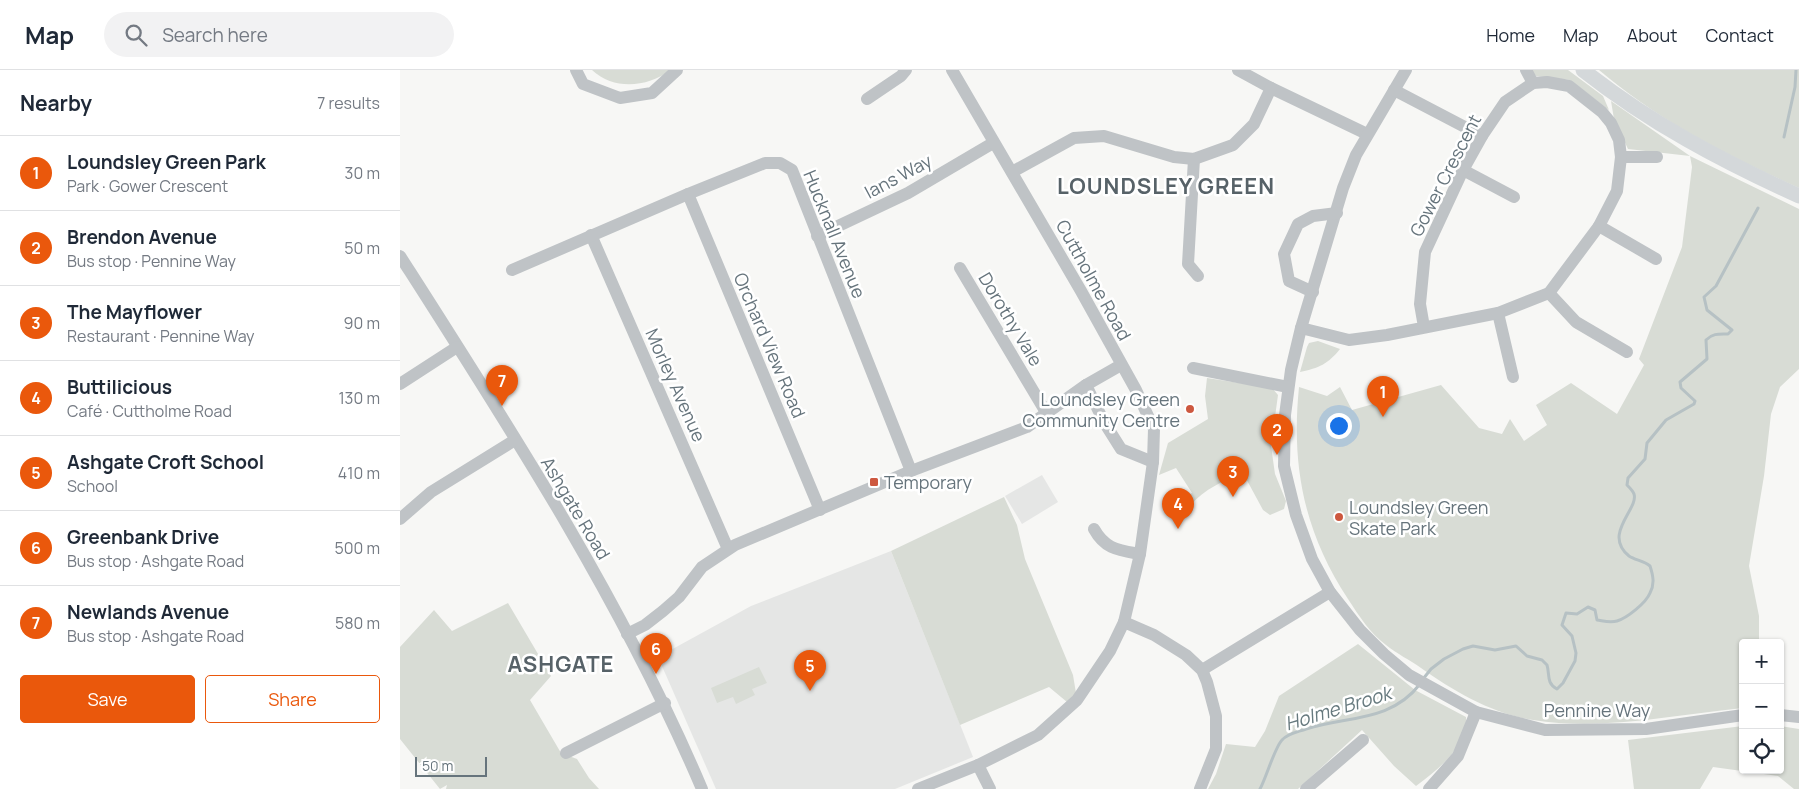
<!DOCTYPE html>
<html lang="en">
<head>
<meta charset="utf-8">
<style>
  body { margin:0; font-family:Manrope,sans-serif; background:#f2f2f3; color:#1f2937 }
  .controls { position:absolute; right:15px; bottom:15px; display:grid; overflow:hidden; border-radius:5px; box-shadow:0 1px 4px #0004 }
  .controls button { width:45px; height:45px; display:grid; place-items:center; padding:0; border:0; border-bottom:1px solid #e0e1e3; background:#fff; color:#1f2937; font:25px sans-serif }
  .scale { position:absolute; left:15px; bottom:12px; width:72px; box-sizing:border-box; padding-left:5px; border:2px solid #66747c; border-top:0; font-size:14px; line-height:18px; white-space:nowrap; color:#66747c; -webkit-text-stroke:4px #fff; paint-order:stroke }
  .you { position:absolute; left:938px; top:355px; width:18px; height:18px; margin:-12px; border:4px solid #fff; border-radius:50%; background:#1a73e8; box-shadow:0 0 0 8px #1a73e833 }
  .badge { display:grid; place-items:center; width:32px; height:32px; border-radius:50%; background:#ea580c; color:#fff; font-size:16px; font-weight:700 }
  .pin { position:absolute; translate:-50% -41px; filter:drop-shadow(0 1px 2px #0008) }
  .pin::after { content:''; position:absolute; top:26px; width:18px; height:15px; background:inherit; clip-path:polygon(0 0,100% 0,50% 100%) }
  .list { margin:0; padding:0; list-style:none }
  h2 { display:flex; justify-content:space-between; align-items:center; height:65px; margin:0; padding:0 20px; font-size:21px }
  h2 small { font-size:16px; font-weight:400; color:#747a83 }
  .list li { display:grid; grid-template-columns:32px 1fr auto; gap:15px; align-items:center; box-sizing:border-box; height:75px; padding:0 20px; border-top:1px solid #e0e1e3 }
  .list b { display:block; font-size:19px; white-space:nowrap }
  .list p { margin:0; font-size:16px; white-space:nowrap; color:#747a83 }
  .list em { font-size:16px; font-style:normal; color:#747a83 }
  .actions { display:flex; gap:10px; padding:15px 20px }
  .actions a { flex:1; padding:11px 0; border:1px solid #ea580c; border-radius:5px; text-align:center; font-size:18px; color:#ea580c }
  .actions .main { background:#ea580c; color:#fff }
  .icon { flex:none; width:28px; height:28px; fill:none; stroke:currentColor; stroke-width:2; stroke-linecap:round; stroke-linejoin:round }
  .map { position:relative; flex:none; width:1399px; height:719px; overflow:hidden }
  header { display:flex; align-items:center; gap:30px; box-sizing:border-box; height:70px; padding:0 25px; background:#fff; border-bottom:1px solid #e0e1e3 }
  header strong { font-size:24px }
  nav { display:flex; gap:28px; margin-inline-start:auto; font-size:18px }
  .search { width:350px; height:45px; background:#f2f2f3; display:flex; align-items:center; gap:12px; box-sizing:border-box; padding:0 18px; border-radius:28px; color:#747a83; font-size:19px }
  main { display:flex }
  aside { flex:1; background:#fff }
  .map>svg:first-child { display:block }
  .built { fill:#e5e6e5 }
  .green { fill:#d8dcd5 }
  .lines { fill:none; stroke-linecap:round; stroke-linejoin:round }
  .stream { stroke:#b6c1c4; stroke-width:3 }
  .minor { stroke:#bfc3c6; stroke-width:12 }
  .major { stroke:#d4d8da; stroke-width:15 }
  .poi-dot { fill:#cd583f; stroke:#fff; stroke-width:2 }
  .labels { text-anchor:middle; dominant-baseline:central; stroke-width:5; stroke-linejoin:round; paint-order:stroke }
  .street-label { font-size:18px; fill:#66747c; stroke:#fff }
  .poi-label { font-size:18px; fill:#66747c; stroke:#fff; text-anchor:start }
  .water-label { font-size:19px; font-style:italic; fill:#66797e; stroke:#fff }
  .district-label { font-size:22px; font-weight:bold; letter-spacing:1px; fill:#576268; stroke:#fff }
</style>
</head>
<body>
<header>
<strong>Map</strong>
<div class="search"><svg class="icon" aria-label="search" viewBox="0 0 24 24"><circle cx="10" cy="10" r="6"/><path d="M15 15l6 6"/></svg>Search here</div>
<nav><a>Home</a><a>Map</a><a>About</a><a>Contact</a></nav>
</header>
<main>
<aside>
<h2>Nearby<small>7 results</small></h2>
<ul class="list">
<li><span class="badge">1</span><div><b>Loundsley Green Park</b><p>Park · Gower Crescent</p></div><em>30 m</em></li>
<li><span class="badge">2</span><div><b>Brendon Avenue</b><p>Bus stop · Pennine Way</p></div><em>50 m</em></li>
<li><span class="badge">3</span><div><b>The Mayflower</b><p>Restaurant · Pennine Way</p></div><em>90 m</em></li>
<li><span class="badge">4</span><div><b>Buttilicious</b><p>Café · Cuttholme Road</p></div><em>130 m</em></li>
<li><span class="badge">5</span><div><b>Ashgate Croft School</b><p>School</p></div><em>410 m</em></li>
<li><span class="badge">6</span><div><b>Greenbank Drive</b><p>Bus stop · Ashgate Road</p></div><em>500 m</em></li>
<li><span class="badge">7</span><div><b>Newlands Avenue</b><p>Bus stop · Ashgate Road</p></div><em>580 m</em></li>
</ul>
<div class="actions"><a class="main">Save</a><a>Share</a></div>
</aside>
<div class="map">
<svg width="1399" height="719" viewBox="0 0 1399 719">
  <rect width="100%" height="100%" fill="#f7f7f5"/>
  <g class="built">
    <polygon points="642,405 658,432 622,454 605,426"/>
    <polygon points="491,481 573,687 495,719 316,719 258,587 351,536"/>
  </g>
  <g class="green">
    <path d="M192,0H271C247,17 215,21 192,0Z"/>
    <polygon points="1131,0 1168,0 1203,26 1209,40 1170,10 1136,6"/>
    <path d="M1199,0H1399V118C1328,86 1259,51 1199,0Z"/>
    <path d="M1211,31L1290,86L1399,139V299L1380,317L1371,344L1364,406L1349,496L1359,546V573H1343V638C1273,645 1203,661 1133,650C1093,644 1053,621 1021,598C1010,590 997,584 986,575C970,563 959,546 948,529C904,462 891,396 899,317L927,326L940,317L952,340L1041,315L1079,358L1102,364L1110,349L1124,371L1147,355L1136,335L1171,313L1217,344L1244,295L1239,289L1282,177L1292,97L1290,86L1228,79L1214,49Z"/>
    <path d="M918,271L940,279C928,294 919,298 900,302L907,277L909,273Z"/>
    <path d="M807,308L872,318L878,325L871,376L875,404L886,431L884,439L870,445L863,440L843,403C826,409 803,420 791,435L786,426L792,423L776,398L759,405L768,373L808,349L805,326Z"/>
    <polygon points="604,427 617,455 625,489 673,605 676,623 667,632 649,617 560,655 491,481"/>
    <polygon points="108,533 151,606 130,630 161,683 177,689 189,708 199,719 46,719 47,715 40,719 0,669 0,577 34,540 52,561"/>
    <path d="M958,574L1015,620L1066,647C1068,677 1037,700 1016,716L994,696L962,660L898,719H808L816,704L826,674L855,677L865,661L879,626Z"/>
    <polygon points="359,597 367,613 352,619 355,625 336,634 333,627 317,633 311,618"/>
    <polygon points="1343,656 1343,700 1380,700 1380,656 1399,659 1399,719 1394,719 1378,706 1313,697 1300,719 1234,719 1228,670"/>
  </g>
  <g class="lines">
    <g class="stream">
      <polyline points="1384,67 1395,17 1396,0"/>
      <path d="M1023,609L1031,599L1044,589L1063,579L1073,576L1095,580L1116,576L1127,586L1142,590L1147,595C1150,605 1146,613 1157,619L1163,613L1175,591L1176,583L1172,566L1162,555L1166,543L1177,544L1188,537L1195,540L1197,550C1204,551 1210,553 1217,551C1227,548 1246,533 1250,523C1255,514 1253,505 1250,496C1244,491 1235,490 1229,486C1202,464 1239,439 1234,424C1233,421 1229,417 1227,415L1228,408L1245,389L1247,373L1266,350L1294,334L1295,331L1281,318L1280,312L1307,289L1306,270C1313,263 1319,264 1328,264L1332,260L1307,240L1304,227L1316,216L1358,138"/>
      <path d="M860,719C866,708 875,677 882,670C888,663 898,662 906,659C947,646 991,652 1020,614"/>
    </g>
    <g class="minor">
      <polyline points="176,0 183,14 220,28 252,23 277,0"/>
      <polyline points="838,0 871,18 967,64"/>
      <polyline points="1006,0 956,85 943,118 901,258 891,300 885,345 884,396 896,445 912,489 930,522 960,560 984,584 1009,605 1076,642 1145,660 1246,659 1343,645"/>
      <polyline points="1126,0 1133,13"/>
      <polyline points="994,20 1082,66"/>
      <polyline points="467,29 501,6 506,0"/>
      <polyline points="1221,87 1257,87"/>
      <polyline points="794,89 788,194 798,206"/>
      <polyline points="1063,100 1114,127"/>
      <polyline points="612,102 674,68 704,66 774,87 794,89 833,75 854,54 871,18"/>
      <polyline points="288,124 420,440"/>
      <polyline points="1199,156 1256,189"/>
      <polyline points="191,165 328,479"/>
      <polyline points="417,166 508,123 593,73"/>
      <path d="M0,186C110,358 222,531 302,719"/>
      <polyline points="560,198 647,344"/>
      <polyline points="112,200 288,124 365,93 380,93 392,100 511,401"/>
      <polyline points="913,222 889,211 884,184 898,154 913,146 937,143"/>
      <polyline points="1149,223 1176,252 1227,282"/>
      <polyline points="1098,243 1113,307"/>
      <polyline points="901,258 949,270 987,265 1098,243 1149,223 1199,156 1217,121 1221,87 1219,70 1211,53 1202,42 1169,16 1147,12 1133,13 1105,32 1082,66 1063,100 1025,182 1020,234 1024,257"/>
      <polyline points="793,298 888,317"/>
      <polyline points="0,314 57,277"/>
      <polyline points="686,315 704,352 721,379 753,392"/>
      <polyline points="0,449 31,422 115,370"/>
      <path d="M694,459C705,479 718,480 740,484"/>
      <polyline points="724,552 754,565 786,585 802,600 807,612 816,646 816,679 800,719"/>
      <polyline points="227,564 245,555 263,541 279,527 302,497 335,475 511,401 627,357 686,315 721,295"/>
      <polyline points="802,600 930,522"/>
      <polyline points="1380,645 1399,647"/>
      <polyline points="166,683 265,633"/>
      <polyline points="578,695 590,719"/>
      <polyline points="518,719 578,695 638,665 677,630 710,581 724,552 740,484 753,392 754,359 736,320 681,221 552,0"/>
      <polyline points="906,719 963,670"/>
      <polyline points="1029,719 1058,686 1076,642"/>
    </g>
    <path class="major" d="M1183,0C1250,53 1322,91 1399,126"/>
  </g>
  <g class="poi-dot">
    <circle cx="790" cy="339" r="5"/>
    <rect x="469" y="407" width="10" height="10" rx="2.5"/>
    <circle cx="939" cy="447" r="5"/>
  </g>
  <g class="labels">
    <g class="street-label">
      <text transform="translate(1045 105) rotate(-63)">Gower Crescent</text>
      <text transform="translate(498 106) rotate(-28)">Ians Way</text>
      <text transform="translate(435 164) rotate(68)">Hucknall Avenue</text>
      <text transform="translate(694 210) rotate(61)">Cuttholme Road</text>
      <text transform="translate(611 249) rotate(59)">Dorothy Vale</text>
      <text transform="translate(370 275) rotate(67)">Orchard View Road</text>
      <text transform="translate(276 315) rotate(66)">Morley Avenue</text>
      <text transform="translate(176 438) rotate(59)">Ashgate Road</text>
      <text x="1197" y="640">Pennine Way</text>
    </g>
    <g class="poi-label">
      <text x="780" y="329" text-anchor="end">Loundsley Green<tspan x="780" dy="21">Community Centre</tspan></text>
      <text x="484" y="412">Temporary</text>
      <text x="949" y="437">Loundsley Green<tspan x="949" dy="21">Skate Park</tspan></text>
    </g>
    <g class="water-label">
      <text transform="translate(938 638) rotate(-17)">Holme Brook</text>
    </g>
    <g class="district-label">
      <text x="766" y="116">LOUNDSLEY GREEN</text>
      <text x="161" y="594">ASHGATE</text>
    </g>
  </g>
</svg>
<div class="controls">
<button>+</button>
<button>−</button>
<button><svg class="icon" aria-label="locate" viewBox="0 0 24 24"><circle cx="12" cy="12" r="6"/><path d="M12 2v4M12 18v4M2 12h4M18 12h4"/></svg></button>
</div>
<div class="scale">50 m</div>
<div class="you"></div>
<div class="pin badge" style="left:983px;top:347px">1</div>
<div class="pin badge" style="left:877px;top:385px">2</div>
<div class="pin badge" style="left:833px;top:427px">3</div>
<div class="pin badge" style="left:778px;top:459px">4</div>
<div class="pin badge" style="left:410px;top:621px">5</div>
<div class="pin badge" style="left:256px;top:604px">6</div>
<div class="pin badge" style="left:102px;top:336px">7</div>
</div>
</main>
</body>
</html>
